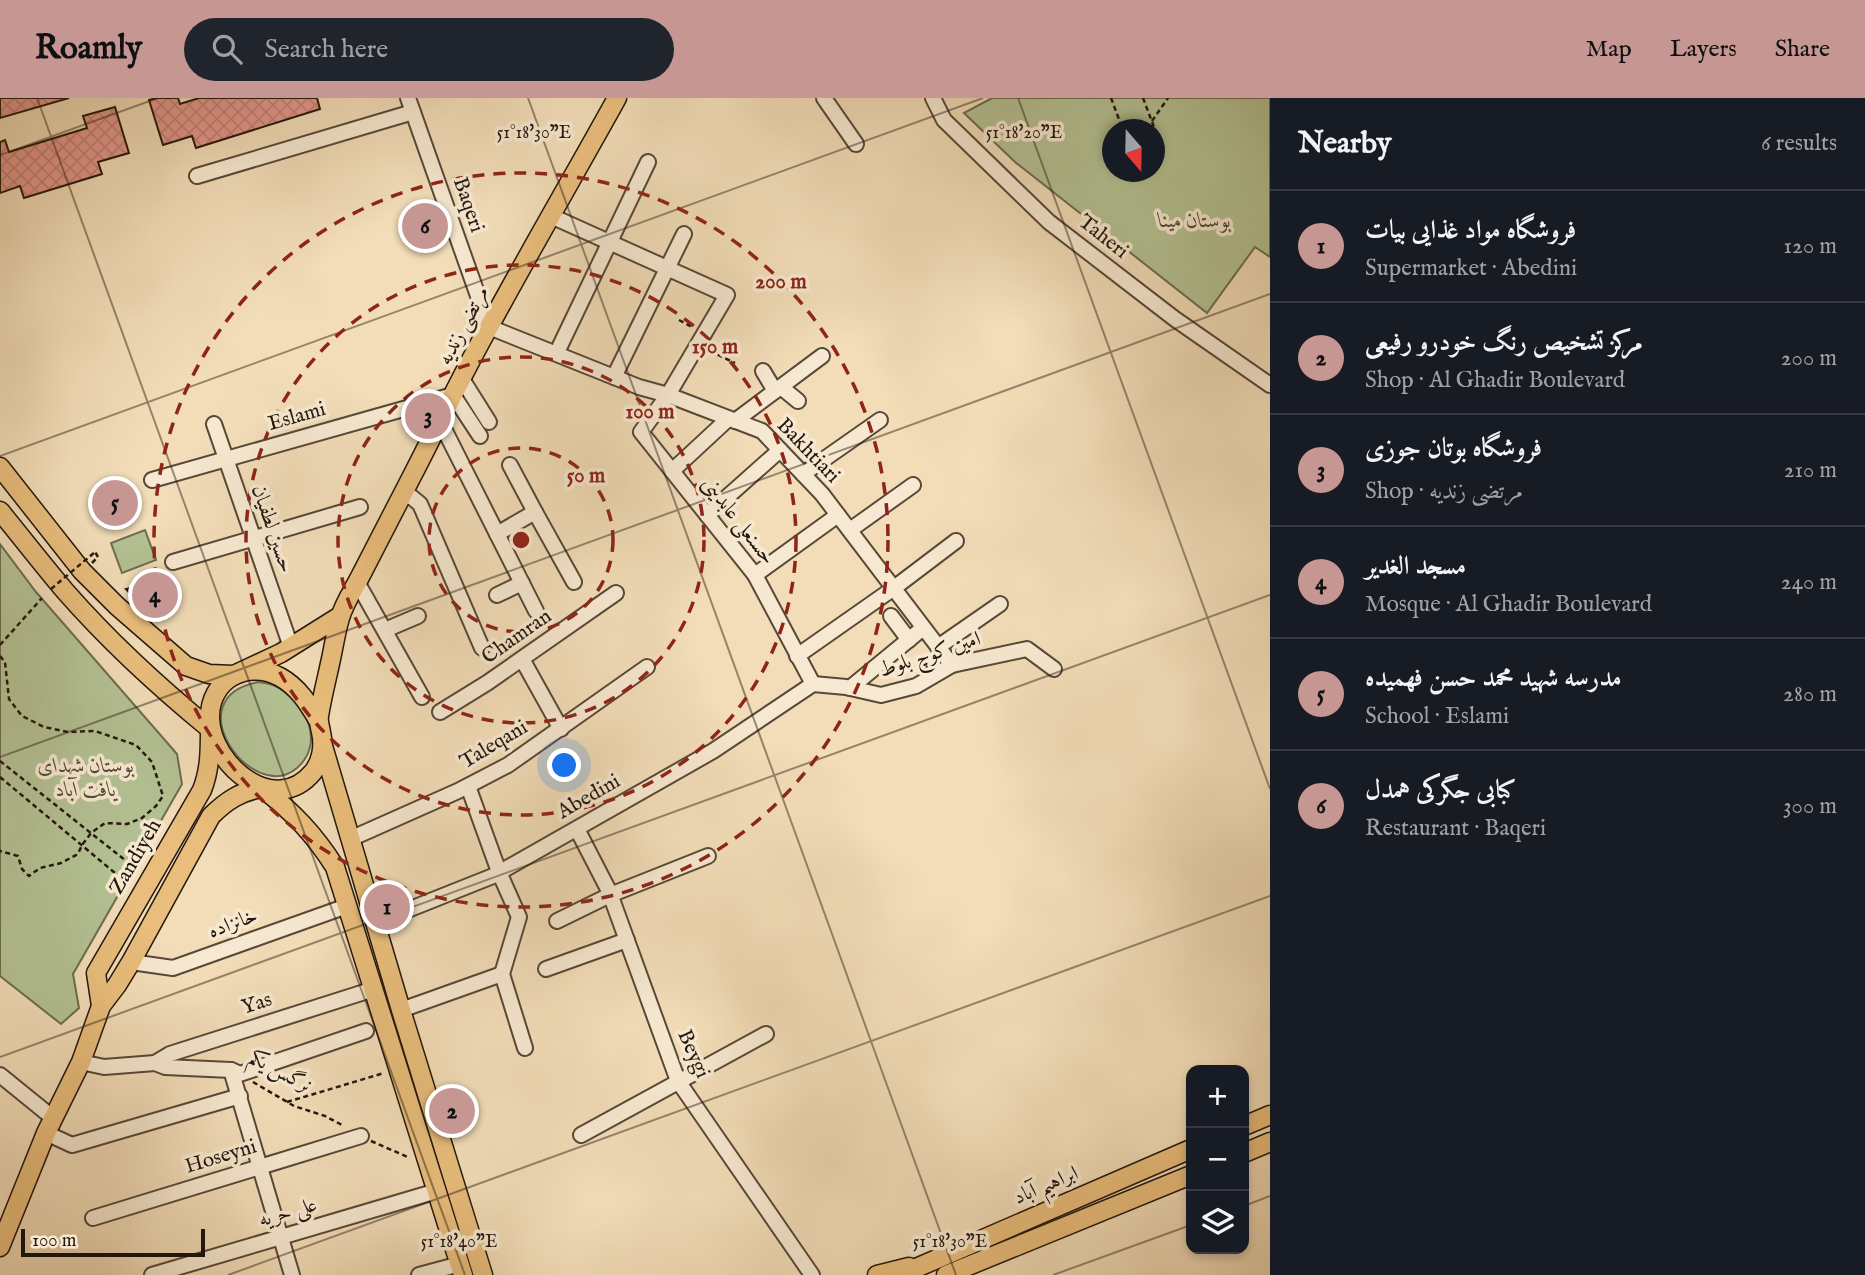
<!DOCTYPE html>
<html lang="en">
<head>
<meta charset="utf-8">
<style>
  body { margin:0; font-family:"IM FELL English",Amiri,serif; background:#20242c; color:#f1f3f6 }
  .controls { position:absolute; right:21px; bottom:21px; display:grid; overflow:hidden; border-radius:14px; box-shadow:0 4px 10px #0003 }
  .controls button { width:63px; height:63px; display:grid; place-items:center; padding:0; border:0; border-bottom:2px solid #363941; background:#171b24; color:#f1f3f6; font:35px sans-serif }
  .compass { position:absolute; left:1102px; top:21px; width:63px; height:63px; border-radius:50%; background:#171b24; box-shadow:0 4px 10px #0003; rotate:160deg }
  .scale { position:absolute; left:21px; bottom:18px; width:184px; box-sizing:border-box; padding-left:7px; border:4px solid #23170d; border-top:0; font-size:19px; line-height:24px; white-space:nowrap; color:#23170d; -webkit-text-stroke:5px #f7e9d1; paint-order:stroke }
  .you { position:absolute; left:565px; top:668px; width:24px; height:24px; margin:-18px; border:5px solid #fff; border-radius:50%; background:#1a73e8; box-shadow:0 0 0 10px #1a73e833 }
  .badge { display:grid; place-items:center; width:46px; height:46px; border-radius:50%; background:#c59692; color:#111; font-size:23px; font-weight:700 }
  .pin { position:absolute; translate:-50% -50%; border:4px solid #fff; box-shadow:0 2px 7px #0006 }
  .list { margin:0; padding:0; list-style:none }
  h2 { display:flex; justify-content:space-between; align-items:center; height:91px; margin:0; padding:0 28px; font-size:30px }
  h2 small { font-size:23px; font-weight:400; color:#9ea1a6 }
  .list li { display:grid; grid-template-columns:46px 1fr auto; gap:21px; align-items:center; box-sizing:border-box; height:112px; padding:0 28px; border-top:2px solid #363941 }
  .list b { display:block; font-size:26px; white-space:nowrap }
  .list p { margin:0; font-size:23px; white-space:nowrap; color:#9ea1a6 }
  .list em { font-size:23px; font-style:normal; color:#9ea1a6 }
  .icon { flex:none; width:38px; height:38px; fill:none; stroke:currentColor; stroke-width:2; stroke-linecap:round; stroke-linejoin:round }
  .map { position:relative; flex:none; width:1270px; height:1177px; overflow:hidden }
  header { display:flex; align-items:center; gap:42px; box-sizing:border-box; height:98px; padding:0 35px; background:#c59692; color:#111 }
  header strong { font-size:33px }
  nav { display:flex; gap:38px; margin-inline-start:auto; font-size:24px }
  .search { width:490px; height:63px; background:#20242c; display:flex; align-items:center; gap:18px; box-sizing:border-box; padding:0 24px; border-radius:38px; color:#9ea1a6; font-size:26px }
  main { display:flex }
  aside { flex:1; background:#171b24 }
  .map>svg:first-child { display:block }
  .green { fill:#b4c294; stroke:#6c6c50; stroke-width:2; fill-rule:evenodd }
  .building { fill:url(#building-cross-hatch); stroke:#23170d; stroke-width:2 }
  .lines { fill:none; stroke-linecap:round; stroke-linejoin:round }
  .minor-casing { stroke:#574838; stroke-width:18 }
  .major-casing { stroke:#23170d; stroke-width:21 }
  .path { stroke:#23170d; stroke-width:2.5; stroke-dasharray:5 3.5; stroke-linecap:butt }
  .minor { stroke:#f7e9d1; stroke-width:14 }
  .major { stroke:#e9be7c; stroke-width:18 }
  .path-bridge { stroke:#23170d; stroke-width:2.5; stroke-dasharray:5 3.5; stroke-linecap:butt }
  .ticks { fill:none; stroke:#23170d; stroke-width:2; stroke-opacity:0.45 }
  .ring { fill:none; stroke:#8f2418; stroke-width:3.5; stroke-dasharray:12 9 }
  .labels { text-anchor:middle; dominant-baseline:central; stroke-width:7; stroke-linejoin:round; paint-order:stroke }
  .street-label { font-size:21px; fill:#23170d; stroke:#f7e9d1 }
  .park-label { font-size:21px; font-style:italic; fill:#4e4a36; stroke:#f7e9d1 }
  .ticks-label { font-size:18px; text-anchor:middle; fill:#23170d; stroke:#f7e9d1; stroke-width:7; stroke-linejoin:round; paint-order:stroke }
  .centre { fill:#8f2418; stroke:#f7e9d1; stroke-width:3.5 }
  .ring-label { font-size:21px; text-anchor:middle; font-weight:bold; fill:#8f2418; stroke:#f7e9d1; stroke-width:7; stroke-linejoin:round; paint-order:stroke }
</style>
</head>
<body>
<header>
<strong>Roamly</strong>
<div class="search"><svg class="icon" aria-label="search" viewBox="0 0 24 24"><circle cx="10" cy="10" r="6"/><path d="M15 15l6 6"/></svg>Search here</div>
<nav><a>Map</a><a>Layers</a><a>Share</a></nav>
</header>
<main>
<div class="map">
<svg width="1270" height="1177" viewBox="0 0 1270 1177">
  <defs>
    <pattern id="building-cross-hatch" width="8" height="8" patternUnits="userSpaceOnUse" patternTransform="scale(1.75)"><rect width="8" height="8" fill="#e3978b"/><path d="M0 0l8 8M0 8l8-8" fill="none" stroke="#c28177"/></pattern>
  </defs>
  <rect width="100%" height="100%" fill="#f2ddb8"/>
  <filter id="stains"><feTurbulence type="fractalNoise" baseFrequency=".00286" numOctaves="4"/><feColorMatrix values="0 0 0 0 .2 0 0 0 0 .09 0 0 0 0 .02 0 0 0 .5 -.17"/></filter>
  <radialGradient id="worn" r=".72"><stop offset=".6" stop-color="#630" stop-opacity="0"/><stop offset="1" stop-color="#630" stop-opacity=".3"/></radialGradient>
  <g class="green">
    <path d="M992,0H1270V159L1255,149L1207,215L1015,64L964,15ZM1112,32H1154V74H1112Z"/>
    <polygon points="145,432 156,462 122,475 111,445"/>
    <polygon points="0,446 36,494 177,656 182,686 73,876 79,910 61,926 0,878"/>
    <path d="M258,584C263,585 268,585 273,587C304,600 327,644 297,670C253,708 174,600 258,584Z"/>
  </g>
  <g class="building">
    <polygon points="0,0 69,0 0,20"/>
    <polygon points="157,0 178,0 180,6 199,0 317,0 320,11 196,50 192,38 163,47 149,2"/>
    <polygon points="115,9 129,55 98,64 102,76 24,100 20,88 0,95 0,44 5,42 9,54 87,30 83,18"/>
    <polygon points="171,481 180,503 150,516 126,491"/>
  </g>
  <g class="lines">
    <defs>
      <g id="minor">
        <polyline points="408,0 489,229 639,289 668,297 762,333 822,396 952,567"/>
        <polyline points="824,0 856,46"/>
        <polyline points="933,0 944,22 1049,124 1175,221 1270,287"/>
        <polyline points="197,78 413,14"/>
        <polyline points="551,118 727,197 668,297 641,334 755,477 813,586"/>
        <polyline points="560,248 648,64"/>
        <polyline points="763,273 775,293"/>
        <polyline points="614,279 684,136"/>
        <polyline points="462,281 489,324"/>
        <polyline points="781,289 798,303"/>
        <polyline points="440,323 536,513"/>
        <polyline points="735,323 822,258"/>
        <polyline points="214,326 291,549"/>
        <polyline points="510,367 535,414"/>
        <polyline points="672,373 728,321"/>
        <polyline points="803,376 880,322"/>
        <polyline points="152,382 453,297 480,338"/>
        <polyline points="404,393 420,406 482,550"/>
        <polyline points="707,417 780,352"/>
        <polyline points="850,432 913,387"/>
        <polyline points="497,436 535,414 574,484"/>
        <polyline points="173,464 360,409"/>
        <polyline points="755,477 838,417"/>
        <polyline points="357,484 422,599"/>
        <polyline points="497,497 522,485"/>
        <polyline points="891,518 909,542"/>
        <polyline points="385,532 418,518"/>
        <polyline points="938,549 1000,506"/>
        <polyline points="797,558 894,490 956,443"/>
        <polyline points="522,561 561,631"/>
        <polyline points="813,586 846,589 881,597 916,588 952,567 1027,551 1054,571"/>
        <polyline points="850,590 923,530"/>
        <polyline points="440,614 487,585 616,495"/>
        <polyline points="468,688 499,774 519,819 502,876 525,950"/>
        <polyline points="577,731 609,793 678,983 812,1177"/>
        <polyline points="350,741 458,693 508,667 647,569"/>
        <polyline points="557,823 610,797 708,758"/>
        <polyline points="375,825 493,778 713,653 813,586"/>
        <polyline points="131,864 173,870 347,808"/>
        <polyline points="546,871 627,842"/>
        <polyline points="401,912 502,876"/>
        <polyline points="81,964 104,969 155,965 165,969 231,972 240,976 366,933"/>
        <polyline points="155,965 170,956 374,891"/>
        <polyline points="231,972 292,1177"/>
        <polyline points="0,977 53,1020"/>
        <polyline points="46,1035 72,1047 240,998"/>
        <polyline points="581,1037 766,936"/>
        <polyline points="93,1120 361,1038"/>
        <polyline points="152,1177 437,1093"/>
        <polyline points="419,1177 460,1166"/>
      </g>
      <g id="major">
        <polyline points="0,369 82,473 117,508 186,568 209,576 234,577 281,555 340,518"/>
        <path d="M0,413C22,440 43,467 65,493C107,541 160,590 210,631C210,652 210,672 202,692L96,875L101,908"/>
        <path d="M318,622C308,605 298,589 280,579C247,561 209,582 210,620C211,667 275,720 313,674C322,663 324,647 321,634C320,628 318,624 319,618C322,599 327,580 331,561C334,547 336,533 340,520C344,505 354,491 361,477C378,444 395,411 412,378C438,328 462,276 490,227C531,151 575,76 617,0"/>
        <polyline points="323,648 401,912 483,1177"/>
        <polyline points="1244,1028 1270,1017"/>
        <polyline points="1244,1055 1270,1044"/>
        <path d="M0,1149L46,1035L81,964L101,908L117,887L131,864L211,718C226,703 241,693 262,690C293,714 314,736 335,769L463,1177"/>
        <polyline points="877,1177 909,1169"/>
        <polyline points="900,1177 1191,1051"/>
        <polyline points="946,1177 1191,1077"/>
      </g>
    </defs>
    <use href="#minor" class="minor-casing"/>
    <use href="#major" class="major-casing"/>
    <g class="path">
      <polyline points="1111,0 1123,32"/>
      <polyline points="1143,0 1157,37 1154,38"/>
      <polyline points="1152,23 1168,0"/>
      <polyline points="679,222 692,229"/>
      <polyline points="710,253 735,265"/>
      <polyline points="92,465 98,459 95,454"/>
      <polyline points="0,547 42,500"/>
      <polyline points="0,558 5,564 9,601 22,618 44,629 68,634 95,633 136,647 152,664 163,698 156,708 142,720 127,726 105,725 91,735 82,747 78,756 61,765 40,770 29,778 22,771 18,758 0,753"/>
      <polyline points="0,663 135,770"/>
      <polyline points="0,679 127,785"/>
      <polyline points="253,984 294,1008 325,1018 344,1028"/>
      <polyline points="287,1004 384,975"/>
      <polyline points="371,1043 410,1060"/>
    </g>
    <use href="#minor" class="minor"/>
    <use href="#major" class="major"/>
    <polyline class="path-bridge" points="51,491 95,454"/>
  </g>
  <path class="ticks" d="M37,0L465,1177M528,0L956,1177M1018,0L1270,691M0,57L158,0M0,358L983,0M0,659L1270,196M0,959L1270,497M1244,1108L1270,1098M228,1177L1270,798M1053,1177L1191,1127"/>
  <g class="ring">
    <circle cx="521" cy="442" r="92"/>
    <circle cx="521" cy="442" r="183"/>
    <circle cx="521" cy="442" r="275"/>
    <circle cx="521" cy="442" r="367"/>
  </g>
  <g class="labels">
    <g class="street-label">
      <text transform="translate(468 107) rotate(71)">Baqeri</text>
      <text transform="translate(1103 139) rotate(38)">Taheri</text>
      <text transform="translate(464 228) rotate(-62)">مرتضی زندیه</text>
      <text transform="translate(297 319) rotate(-16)">Eslami</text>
      <text transform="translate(808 353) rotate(46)">Bakhtiari</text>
      <text transform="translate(738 423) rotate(52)">حسنعلی عابدینی</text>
      <text transform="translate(272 431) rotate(71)">حسین لطفیان</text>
      <text transform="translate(517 539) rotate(-35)">Chamran</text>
      <text transform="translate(930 557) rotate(-18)">امین کوچ بلوط</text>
      <text transform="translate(494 647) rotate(-31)">Taleqani</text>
      <text transform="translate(589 699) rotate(-30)">Abedini</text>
      <text transform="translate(136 759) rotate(-60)">Zandiyeh</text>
      <text transform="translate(233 826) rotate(-20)">خانزاده</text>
      <text transform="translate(257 906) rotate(-18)">Yas</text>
      <text transform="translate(693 956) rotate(66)">Beygi</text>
      <text transform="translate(280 974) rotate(28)">نرگس یکم</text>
      <text transform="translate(221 1059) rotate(-17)">Hoseyni</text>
      <text transform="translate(1046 1088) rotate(-23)">ابراهیم آباد</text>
      <text transform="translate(288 1115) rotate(-16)">علی حریه</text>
    </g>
    <g class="park-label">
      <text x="1195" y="123">بوستان مینا</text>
      <text x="86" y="668">بوستان شهدای<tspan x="86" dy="24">یافت آباد</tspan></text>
    </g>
  </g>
  <g class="ticks-label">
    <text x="534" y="40">51°18'30"E</text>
    <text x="1024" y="40">51°18'20"E</text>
    <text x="459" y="1149">51°18'40"E</text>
    <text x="950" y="1149">51°18'30"E</text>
  </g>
  <circle cx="521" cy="442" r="10" class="centre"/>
  <g class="ring-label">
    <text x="781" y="190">200 m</text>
    <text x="715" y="255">150 m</text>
    <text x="650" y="320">100 m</text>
    <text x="586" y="384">50 m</text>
  </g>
  <rect width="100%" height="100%" filter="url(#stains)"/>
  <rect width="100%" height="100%" fill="url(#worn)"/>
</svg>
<div class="controls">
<button>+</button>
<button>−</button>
<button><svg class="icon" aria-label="layers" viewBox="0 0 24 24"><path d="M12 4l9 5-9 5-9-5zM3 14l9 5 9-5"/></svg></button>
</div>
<svg class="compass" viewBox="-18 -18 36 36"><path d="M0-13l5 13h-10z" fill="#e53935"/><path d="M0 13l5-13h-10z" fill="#9ea1a6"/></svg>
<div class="scale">100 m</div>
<div class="you"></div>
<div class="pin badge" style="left:387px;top:809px">1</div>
<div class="pin badge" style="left:452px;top:1013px">2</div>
<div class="pin badge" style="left:428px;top:318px">3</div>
<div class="pin badge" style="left:155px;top:497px">4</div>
<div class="pin badge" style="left:115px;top:405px">5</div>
<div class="pin badge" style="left:425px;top:128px">6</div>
</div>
<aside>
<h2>Nearby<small>6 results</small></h2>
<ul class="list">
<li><span class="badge">1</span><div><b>فروشگاه مواد غذایی بیات</b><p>Supermarket · Abedini</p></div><em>120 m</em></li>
<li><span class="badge">2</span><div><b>مرکز تشخیص رنگ خودرو رفیعی</b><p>Shop · Al Ghadir Boulevard</p></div><em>200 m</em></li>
<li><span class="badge">3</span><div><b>فروشگاه بوتان جوزی</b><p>Shop · مرتضی زندیه</p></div><em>210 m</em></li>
<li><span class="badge">4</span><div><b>مسجد الغدیر</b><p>Mosque · Al Ghadir Boulevard</p></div><em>240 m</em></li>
<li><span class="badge">5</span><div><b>مدرسه شهید محمد حسن فهمیده</b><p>School · Eslami</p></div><em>280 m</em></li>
<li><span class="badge">6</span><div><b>کبابی جگرکی همدل</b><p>Restaurant · Baqeri</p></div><em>300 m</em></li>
</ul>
</aside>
</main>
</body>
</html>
